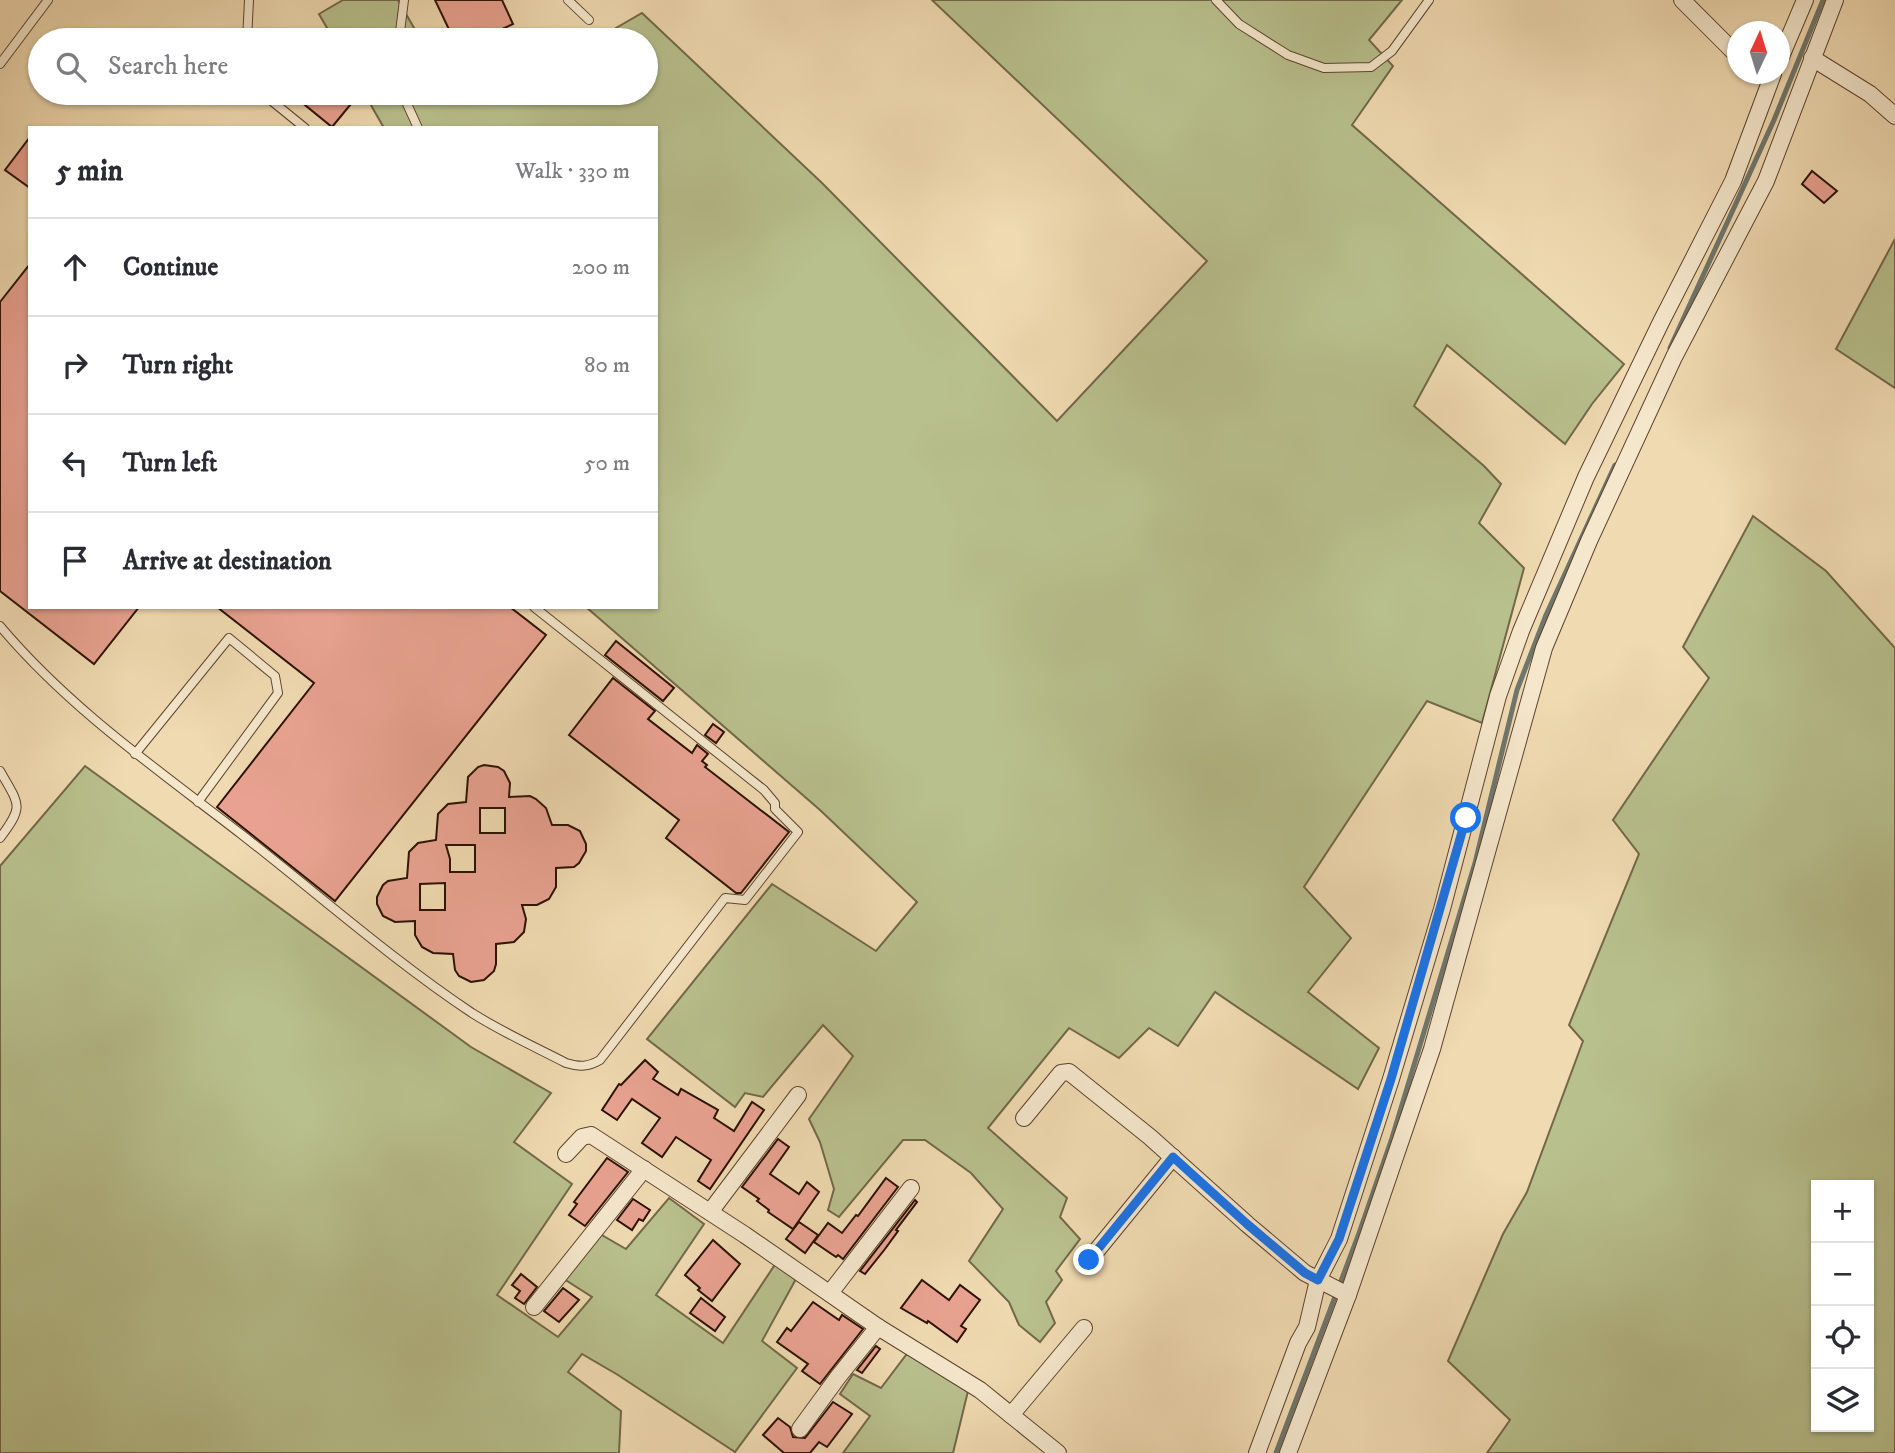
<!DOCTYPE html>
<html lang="en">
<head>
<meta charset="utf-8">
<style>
  body { margin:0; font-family:"IM FELL DW Pica",serif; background:#f2f2f3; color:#2b2b33 }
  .controls { position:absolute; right:21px; bottom:21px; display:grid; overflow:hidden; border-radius:0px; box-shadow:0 2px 5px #0004 }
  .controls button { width:63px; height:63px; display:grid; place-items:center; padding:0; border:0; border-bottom:2px solid #e1e1e2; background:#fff; color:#2b2b33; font:35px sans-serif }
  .compass { position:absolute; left:1727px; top:21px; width:63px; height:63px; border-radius:50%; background:#fff; box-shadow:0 2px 5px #0004; rotate:4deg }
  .stop { position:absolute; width:21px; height:21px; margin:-16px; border:5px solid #1a73e8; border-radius:50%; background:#fff }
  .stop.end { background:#1a73e8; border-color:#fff; box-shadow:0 2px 7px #0008 }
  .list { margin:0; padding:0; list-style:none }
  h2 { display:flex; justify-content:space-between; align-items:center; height:91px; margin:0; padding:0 28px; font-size:30px }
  h2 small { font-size:23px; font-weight:400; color:#7c7c81 }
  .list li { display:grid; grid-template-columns:46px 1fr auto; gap:21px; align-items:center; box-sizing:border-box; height:98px; padding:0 28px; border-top:2px solid #e1e1e2 }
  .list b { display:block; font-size:26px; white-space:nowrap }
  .list em { font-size:23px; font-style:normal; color:#7c7c81 }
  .icon { flex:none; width:38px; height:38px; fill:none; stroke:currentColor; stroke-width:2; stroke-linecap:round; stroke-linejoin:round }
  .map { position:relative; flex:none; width:1895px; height:1453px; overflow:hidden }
  .search { position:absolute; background:#fff; box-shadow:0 2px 5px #0004; left:28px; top:28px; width:630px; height:77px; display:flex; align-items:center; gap:18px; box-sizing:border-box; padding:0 24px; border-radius:38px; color:#7c7c81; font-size:26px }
  .panel { position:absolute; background:#fff; box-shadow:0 2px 5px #0004; left:28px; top:126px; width:630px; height:483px; border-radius:0px }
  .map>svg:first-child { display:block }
  .green { fill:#b8c08d; stroke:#726848; stroke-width:2; fill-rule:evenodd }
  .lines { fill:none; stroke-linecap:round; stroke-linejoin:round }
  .stream { stroke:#6f766c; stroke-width:5 }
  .building { fill:#e9a291; stroke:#2c1102; stroke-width:2; fill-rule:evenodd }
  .lane-casing { stroke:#5d432e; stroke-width:10 }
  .street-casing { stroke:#5d432e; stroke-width:18 }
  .lane { stroke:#f5e7cc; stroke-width:8 }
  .street { stroke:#f5e7cc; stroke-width:16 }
  .route { stroke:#1a73e8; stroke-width:9 }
</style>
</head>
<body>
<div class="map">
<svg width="1895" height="1453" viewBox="0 0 1895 1453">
  <rect width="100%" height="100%" fill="#f0dab1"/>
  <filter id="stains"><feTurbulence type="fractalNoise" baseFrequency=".00286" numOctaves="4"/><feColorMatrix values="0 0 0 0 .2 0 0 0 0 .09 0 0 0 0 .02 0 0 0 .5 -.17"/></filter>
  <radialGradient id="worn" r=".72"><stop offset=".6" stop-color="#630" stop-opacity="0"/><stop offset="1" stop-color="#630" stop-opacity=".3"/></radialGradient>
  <g class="green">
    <polygon points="343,0 398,0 421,40 334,40 319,14"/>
    <polygon points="932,0 1402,0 1369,40 1393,66 1352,125 1624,364 1592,404 1565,444 1447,345 1414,406 1484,466 1501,484 1479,523 1524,568 1482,723 1427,701 1304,887 1351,938 1308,992 1379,1048 1358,1089 1215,992 1178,1046 1149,1028 1119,1058 1069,1028 988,1128 1067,1198 1060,1217 1080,1239 1056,1271 1062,1280 1046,1302 1055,1323 1040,1342 1019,1325 1009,1302 969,1261 1003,1209 971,1173 925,1140 903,1140 839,1217 828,1210 834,1189 820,1142 809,1119 853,1056 823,1025 763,1097 745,1093 735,1107 647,1039 772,884 876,951 917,902 820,810 586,607 656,607 656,128 384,128 364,93 646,93 646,40 597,39 642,13 822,183 1057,421 1207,261"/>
    <polygon points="1895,239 1895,388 1836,349"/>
    <path d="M1753,516L1826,571L1895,648V1453H1487L1510,1420L1448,1361L1503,1234L1527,1192L1583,1041L1569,1025L1639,854L1613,820L1709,678L1683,647ZM1869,1185V1427H1816V1185Z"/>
    <polygon points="85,766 471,1047 551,1093 514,1142 572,1184 497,1295 558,1337 592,1297 564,1279 600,1234 626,1249 669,1198 704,1224 656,1295 723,1343 776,1263 797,1277 762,1341 797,1368 735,1452 618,1375 582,1354 568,1372 621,1411 619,1453 0,1453 0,866"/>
    <polygon points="906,1355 911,1355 968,1391 953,1453 843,1453 870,1416 840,1394 853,1374 881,1388"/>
  </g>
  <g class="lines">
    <g class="stream">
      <polyline points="1670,348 1774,120 1823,0"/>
      <polyline points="1276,1453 1358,1236 1392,1138 1475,863 1517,690 1546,615 1615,465"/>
    </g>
  </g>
  <g class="building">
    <polygon points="435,0 502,0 513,24 479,40 454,40"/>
    <polygon points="315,93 360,93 332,127 305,105"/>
    <polygon points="30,137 30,188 5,170"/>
    <polygon points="1812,171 1837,191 1824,203 1802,184"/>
    <polygon points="30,264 30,607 139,607 94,664 0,591 0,302"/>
    <polygon points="217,607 510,607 546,635 335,901 217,807 314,683"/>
    <polygon points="616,641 674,688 663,701 605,655"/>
    <polygon points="613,678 655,711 648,719 692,753 697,745 708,754 702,761 707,765 705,767 789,832 741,893 736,893 666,838 679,820 569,735"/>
    <polygon points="713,724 724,732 716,743 705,735"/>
    <path d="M484,765L498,767L504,771L510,783L509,797L530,796L536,799L546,808L552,825H568L580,831L586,844V851L579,863L574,867L556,868V887L549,899L537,905H522L526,919L524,932L514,942L496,944V964L494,971L484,980L471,982L459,976L455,970L453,954L433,953L422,947L415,935V921L395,922L383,916L377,904V897L383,885L388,881L407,878L409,852L418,843L436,840L438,814L448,804L466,802L468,777L478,767ZM480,808H505V833H480ZM446,845H475V872H450V859ZM445,883V910H420V884Z"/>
    <polygon points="645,1060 658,1072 653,1079 678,1095 681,1089 718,1110 714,1118 734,1131 752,1102 764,1110 710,1189 698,1181 711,1160 676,1137 662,1157 642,1143 660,1118 632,1099 617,1120 602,1110 619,1084 621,1085"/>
    <polygon points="778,1139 789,1147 770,1174 799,1194 807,1182 819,1192 793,1229 768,1212 769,1210 757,1201 759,1199 742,1187"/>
    <polygon points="607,1158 628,1172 585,1226 569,1215 577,1204 574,1202"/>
    <polygon points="886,1178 898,1187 843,1259 838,1255 836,1257 814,1242 828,1223 842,1233 856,1215 858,1216"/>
    <polygon points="633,1199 650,1210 643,1221 639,1219 632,1230 617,1220"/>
    <polygon points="915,1200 917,1202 896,1230 898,1231 885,1249 865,1274 860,1271"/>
    <polygon points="799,1222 818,1235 805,1253 786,1239"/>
    <polygon points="713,1240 740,1264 712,1301 698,1290 700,1288 685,1275"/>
    <polygon points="521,1274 537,1287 524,1304 515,1298 520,1291 512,1285"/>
    <polygon points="922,1280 949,1300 960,1285 980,1300 961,1326 966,1329 957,1342 928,1321 927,1323 901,1308"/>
    <polygon points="563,1288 579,1300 559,1322 544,1311"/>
    <polygon points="701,1298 725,1317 715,1331 690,1313"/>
    <polygon points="813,1302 839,1320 842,1315 863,1329 820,1384 802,1371 808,1364 777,1342 787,1328 791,1331"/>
    <polygon points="876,1346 880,1349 862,1373 857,1370"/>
    <polygon points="833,1402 852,1414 827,1447 819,1442 810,1453 784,1453 763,1435 778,1418 790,1427 793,1437 805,1438"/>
  </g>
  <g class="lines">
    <defs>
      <g id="lane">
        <polyline points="568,0 589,20"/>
        <polyline points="1216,0 1239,24 1288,55 1324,68 1371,67 1392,51 1429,0"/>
        <polyline points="247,40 249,0"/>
        <polyline points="399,40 404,0"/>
        <polyline points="0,64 48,0"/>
        <polyline points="262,93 305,128"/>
        <polyline points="402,93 418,128"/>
        <path d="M0,626C69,708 157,769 241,834C318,894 391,959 472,1013C502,1032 535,1047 566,1063C580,1067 588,1067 600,1060L725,898L745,900L798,832L775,809V803L764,790L534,607"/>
        <polyline points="135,754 229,638 275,676 278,693 198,802"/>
        <path d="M0,771C19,805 25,805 0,838"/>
      </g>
      <g id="street">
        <polyline points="1682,0 1738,56"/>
        <polyline points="1812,58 1870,94 1895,116"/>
        <polyline points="1780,59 1805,0"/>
        <polyline points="1024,1118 1061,1073 1069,1072 1150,1137 1247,1224 1305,1273 1348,1295"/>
        <polyline points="566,1154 582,1137 591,1135 745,1235 878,1327 980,1390 1058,1453"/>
        <polyline points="710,1212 798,1095"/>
        <polyline points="1089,1260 1173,1157"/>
        <polyline points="830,1293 911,1188"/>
        <polyline points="534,1307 644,1169"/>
        <polyline points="1011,1415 1084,1328"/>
        <polyline points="800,1429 838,1377 878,1327"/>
        <polyline points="1257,1453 1298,1343 1307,1327 1318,1280 1339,1239 1391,1079 1442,909 1498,696 1521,631 1586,477 1661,322 1733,181 1773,74"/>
        <polyline points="1288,1453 1348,1295 1432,1049 1544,648 1589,541 1674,357 1766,181 1835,0"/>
      </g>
    </defs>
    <use href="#lane" class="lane-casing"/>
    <use href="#street" class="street-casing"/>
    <use href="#lane" class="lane"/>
    <use href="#street" class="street"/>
  </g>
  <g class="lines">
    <polyline class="route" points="1089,1260 1173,1157 1247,1224 1305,1273 1318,1280 1339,1239 1391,1079 1466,818"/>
  </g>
  <rect width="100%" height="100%" filter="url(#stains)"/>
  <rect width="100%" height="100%" fill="url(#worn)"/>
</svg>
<div class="controls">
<button>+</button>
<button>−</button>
<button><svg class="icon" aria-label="locate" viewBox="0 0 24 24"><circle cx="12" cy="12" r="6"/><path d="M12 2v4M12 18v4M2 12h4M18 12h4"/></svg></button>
<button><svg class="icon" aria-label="layers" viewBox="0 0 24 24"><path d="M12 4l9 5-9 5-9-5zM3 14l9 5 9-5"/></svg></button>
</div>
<svg class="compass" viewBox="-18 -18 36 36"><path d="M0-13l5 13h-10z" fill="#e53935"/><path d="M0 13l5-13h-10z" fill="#7c7c81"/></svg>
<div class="stop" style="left:1466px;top:818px"></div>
<div class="stop end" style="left:1089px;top:1260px"></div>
<div class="search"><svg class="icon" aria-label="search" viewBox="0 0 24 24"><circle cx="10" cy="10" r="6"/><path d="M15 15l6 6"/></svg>Search here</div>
<section class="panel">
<h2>5 min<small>Walk · 330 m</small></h2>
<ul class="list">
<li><svg class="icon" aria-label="ahead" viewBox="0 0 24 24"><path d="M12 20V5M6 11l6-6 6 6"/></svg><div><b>Continue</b></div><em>200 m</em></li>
<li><svg class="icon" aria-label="right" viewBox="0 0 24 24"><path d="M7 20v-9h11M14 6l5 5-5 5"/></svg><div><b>Turn right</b></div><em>80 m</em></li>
<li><svg class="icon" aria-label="left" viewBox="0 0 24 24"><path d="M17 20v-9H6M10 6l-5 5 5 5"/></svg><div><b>Turn left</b></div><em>50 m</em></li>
<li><svg class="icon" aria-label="arrive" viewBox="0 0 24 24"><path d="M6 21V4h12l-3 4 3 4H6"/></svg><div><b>Arrive at destination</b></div></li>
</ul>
</section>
</div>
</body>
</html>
